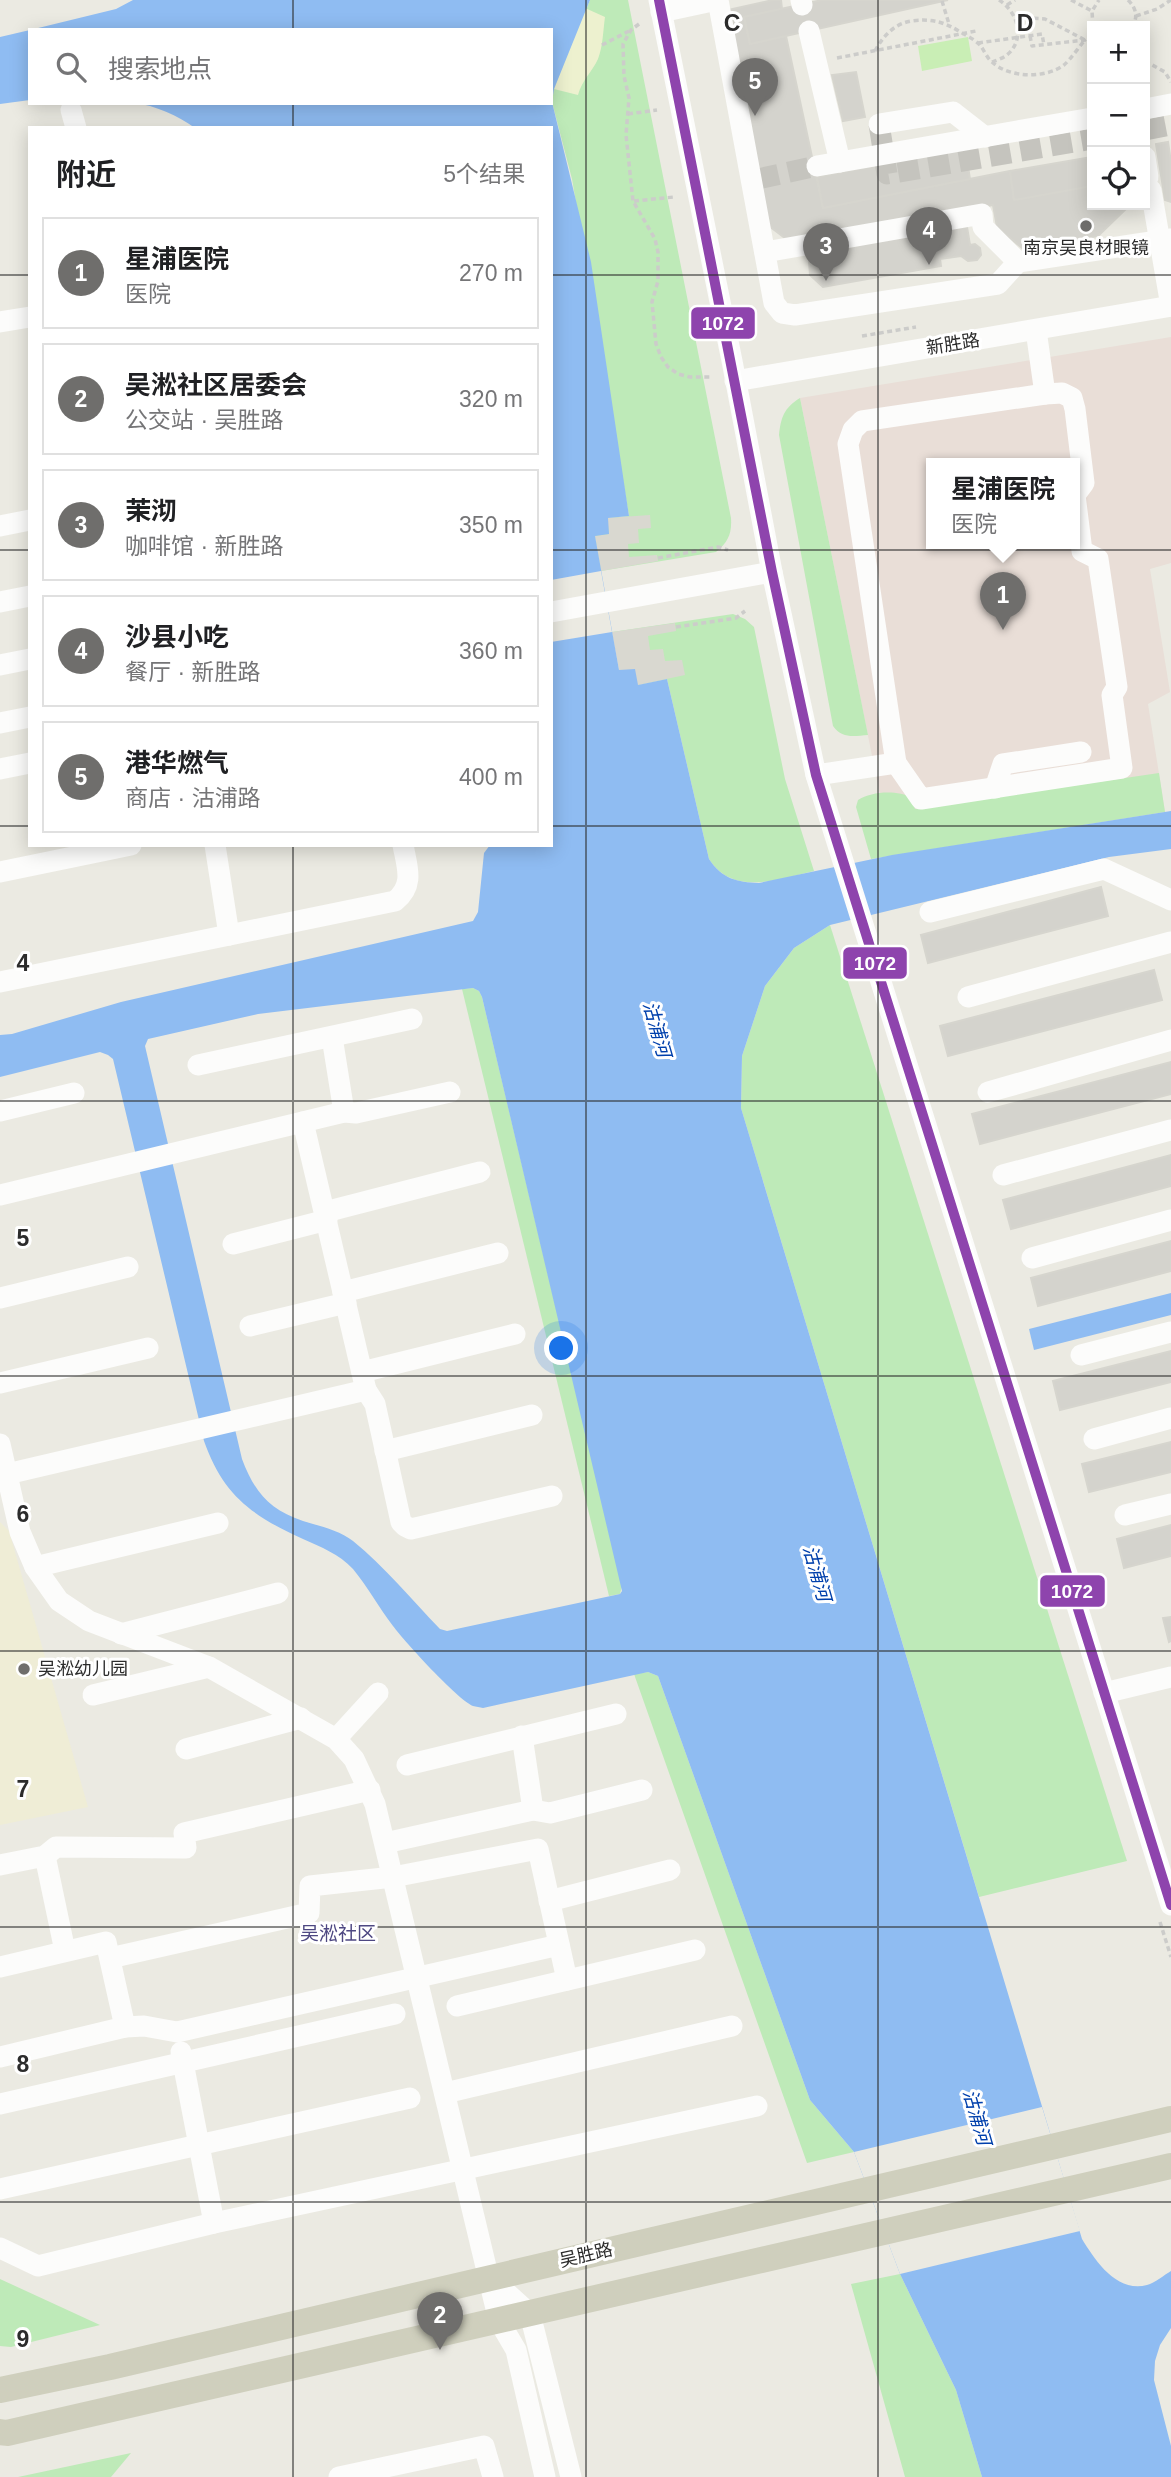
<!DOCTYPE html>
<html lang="zh">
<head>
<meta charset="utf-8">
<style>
  body { margin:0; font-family:Arial,"Noto Sans SC",sans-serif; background:#f2f2f2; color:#202124 }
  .controls { position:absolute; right:21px; top:21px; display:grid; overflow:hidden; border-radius:0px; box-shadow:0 4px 18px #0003 }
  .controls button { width:63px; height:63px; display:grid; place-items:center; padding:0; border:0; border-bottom:2px solid #e0e0e0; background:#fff; color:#202124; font:35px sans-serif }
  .you { position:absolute; left:562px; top:1349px; width:24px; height:24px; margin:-18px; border:5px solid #fff; border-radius:50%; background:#1a73e8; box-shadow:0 0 0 10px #1a73e833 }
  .badge { display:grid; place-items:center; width:46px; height:46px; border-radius:50%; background:#6f6e6c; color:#fff; font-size:23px; font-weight:700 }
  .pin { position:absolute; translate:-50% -58px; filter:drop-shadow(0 2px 4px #0008) }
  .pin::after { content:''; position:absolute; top:37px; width:24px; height:21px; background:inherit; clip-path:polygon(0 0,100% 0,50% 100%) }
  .popup { position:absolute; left:926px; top:458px; width:154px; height:91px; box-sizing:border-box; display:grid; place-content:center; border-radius:0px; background:#fff; filter:drop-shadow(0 2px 5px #0005); font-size:23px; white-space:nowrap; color:#757577 }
  .popup b { font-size:26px; color:#202124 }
  .popup::after { content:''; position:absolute; left:50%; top:100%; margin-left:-14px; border:14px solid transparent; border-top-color:#fff }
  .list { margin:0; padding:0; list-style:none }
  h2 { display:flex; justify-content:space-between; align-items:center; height:91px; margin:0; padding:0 28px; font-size:30px }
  h2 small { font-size:23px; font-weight:400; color:#757577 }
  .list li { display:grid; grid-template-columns:46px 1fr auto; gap:21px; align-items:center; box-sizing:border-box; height:112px; margin:0 14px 14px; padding:0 14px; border:2px solid #e0e0e0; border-radius:0px }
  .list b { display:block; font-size:26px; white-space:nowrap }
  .list p { margin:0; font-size:23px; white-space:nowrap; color:#757577 }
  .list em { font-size:23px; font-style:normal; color:#757577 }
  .icon { flex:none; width:38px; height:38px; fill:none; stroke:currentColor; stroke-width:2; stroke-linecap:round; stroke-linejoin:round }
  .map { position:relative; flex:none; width:1171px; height:2477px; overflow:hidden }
  .search { position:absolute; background:#fff; box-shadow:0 4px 18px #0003; left:28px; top:28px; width:525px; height:77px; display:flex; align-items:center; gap:18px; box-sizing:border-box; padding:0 24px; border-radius:0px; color:#757577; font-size:26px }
  .panel { position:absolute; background:#fff; box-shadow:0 4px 18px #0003; left:28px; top:126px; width:525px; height:721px; border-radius:0px }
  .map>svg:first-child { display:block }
  .education { fill:#efedd6 }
  .medical { fill:#e9ded7; fill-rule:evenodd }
  .green { fill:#beeab8 }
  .sand { fill:#edf1cf }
  .pitch { fill:#c9eeb5 }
  .plaza { fill:#d9d8d0 }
  .water { fill:#8fbcf2; fill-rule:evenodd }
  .pier { fill:#ebeae2 }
  .building { fill:#d4d3cd; stroke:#d6d5ce; stroke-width:2 }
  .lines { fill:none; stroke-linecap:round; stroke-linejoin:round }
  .minor-tunnel { stroke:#c5c4be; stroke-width:21; stroke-dasharray:21 10; stroke-linecap:butt }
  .path { stroke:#ccccca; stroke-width:3.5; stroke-dasharray:5 3.5; stroke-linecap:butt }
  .minor { stroke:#fcfcfb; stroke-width:21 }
  .major { stroke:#cfcfbd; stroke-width:26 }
  .bus-1-casing { stroke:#fff; stroke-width:16 }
  .bus-1 { stroke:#8e44ad; stroke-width:10 }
  .grid { fill:none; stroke:#2c2c2c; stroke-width:2; stroke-opacity:0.55 }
  .poi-dot { fill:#6f6e6c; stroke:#fff; stroke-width:2.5 }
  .labels { text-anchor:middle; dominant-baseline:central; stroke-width:6; stroke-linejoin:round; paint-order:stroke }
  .poi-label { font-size:18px; fill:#2c2c2c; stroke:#fff }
  .street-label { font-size:18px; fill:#2c2c2c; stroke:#fff }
  .water-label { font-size:19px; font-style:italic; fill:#0140ac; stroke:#fff }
  .neighbourhood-label { font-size:19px; fill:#4e4882; stroke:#fff }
  .grid-label { font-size:23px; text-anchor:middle; font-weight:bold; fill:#2c2c2c; stroke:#fff; stroke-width:6; stroke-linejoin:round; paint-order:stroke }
  .line-badge { stroke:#fff; stroke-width:2.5 }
  .badge-label { font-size:19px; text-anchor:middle; font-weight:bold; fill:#fff }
</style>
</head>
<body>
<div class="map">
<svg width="1171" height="2477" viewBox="0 0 1171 2477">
  <rect width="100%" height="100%" fill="#ebeae2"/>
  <polygon class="education" points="0,1522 9,1531 88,1807 0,1825"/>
  <path class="medical" d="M1171,337V563L1150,569L1170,692L1148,704L1165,812L892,855L800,398ZM931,464H1075V544H931Z"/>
  <g class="green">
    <path d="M590,0H628L731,518C732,534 728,542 716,552L601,571L595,536L607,518L629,516L572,179L552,102L554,89Z"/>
    <path d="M800,398L868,735C854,736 842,739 833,726L779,435C781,417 784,408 800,398Z"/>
    <path d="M733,614L745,619L754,627L785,779L814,871C779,879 733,897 709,859L667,679L638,685L612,632Z"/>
    <path d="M1159,773L1165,812L871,859L856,807L858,800C872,791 898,790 912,798L915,809Z"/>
    <polygon points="830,925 1127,1861 979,1897 741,1108 742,1056 765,986 794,948"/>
    <polygon points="473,988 479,991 482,997 622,1586 620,1594 609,1596 462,989"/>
    <polygon points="648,1672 658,1676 810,2100 854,2152 807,2163 634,1674"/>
    <polygon points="900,2274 956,2390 982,2477 905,2477 851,2284"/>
    <polygon points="0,2279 100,2325 11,2347 0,2346"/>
    <polygon points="131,2453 111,2477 18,2477"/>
  </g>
  <path class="sand" d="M585,8L605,17C603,31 603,46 598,59C592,72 582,80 578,95L554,89Z"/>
  <polygon class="pitch" points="968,37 972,61 922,71 918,46"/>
  <g class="plaza">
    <polygon points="650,515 651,528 638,529 639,543 628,544 629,557 657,555 658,561 601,571 595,536 609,534 607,518"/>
    <polygon points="675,623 676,631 648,636 650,650 663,649 665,661 682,660 685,675 638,685 619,670 612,632"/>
  </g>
  <g class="water">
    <path d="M133,0H590L554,89L552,102L591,262L629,516L608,518L609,534L595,536L619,670L635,669L638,685L667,679L709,859C722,879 737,882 759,883L892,855L1171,811V849L1109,857L830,925L794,948L765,986L742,1056L741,1108L1082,2239C1095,2260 1116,2293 1147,2285C1155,2283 1164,2275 1171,2271V2328L1160,2345L1155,2361L1154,2380L1171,2446V2477H982L956,2390L900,2274L854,2152L810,2100L658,1676L648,1672L483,1708C480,1707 476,1707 473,1706C457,1699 405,1642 393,1626C379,1608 368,1587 353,1569C339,1554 321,1547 303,1539C252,1516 223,1495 204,1441L113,1059L108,1055L100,1052L0,1077V1035L12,1034L121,1002L473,921L478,912L484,853L490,845H551V128H195C178,116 155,105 134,103H551V30H30L116,9ZM473,988L479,991L482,997L622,1591L620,1594L447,1631L440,1629C412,1600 384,1566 353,1541C339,1530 319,1526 303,1521C269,1510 254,1491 242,1459L145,1046L148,1039L258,1014Z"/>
    <polygon points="30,30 30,100 0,104 0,37"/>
    <polygon points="1171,1293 1171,1315 1034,1350 1029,1329"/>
  </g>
  <g class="pier">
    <polygon points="601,571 612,632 551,642 551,580"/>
    <polygon points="1042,2107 1080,2231 900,2274 854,2152"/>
  </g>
  <g class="building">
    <polygon points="773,0 781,0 782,9 744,17 750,44 786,36 823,208 1010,171 1014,200 1092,186 1092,205 1130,205 1098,236 1022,248 997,227 993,205 790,242 769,226 728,10"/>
    <polygon points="822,0 948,0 750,44 744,17"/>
    <polygon points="856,72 865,117 843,121 832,75"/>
    <polygon points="1168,142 1171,162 1171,202 1165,200 1156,144"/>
    <polygon points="965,149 970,179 823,208 817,177"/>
    <polygon points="1092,157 1092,186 1014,200 1010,171"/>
    <polygon points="966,221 970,245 975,244 980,248 981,255 977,260 968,261 961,256 940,259 941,266 823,287 810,275 808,248"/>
    <polygon points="1101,887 1108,916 928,963 921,935"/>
    <polygon points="1154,970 1162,1000 948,1056 940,1026"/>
    <polygon points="1171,1062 1171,1094 980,1144 972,1114"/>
    <polygon points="1171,1155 1171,1186 1011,1229 1003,1200"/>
    <polygon points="1171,1241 1171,1271 1038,1306 1031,1278"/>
    <polygon points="1171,1351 1171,1382 1060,1410 1053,1381"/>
    <polygon points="1171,1442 1171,1472 1089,1492 1082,1464"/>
    <polygon points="1171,1525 1171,1556 1124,1568 1117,1539"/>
    <polygon points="1171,1617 1171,1641 1169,1642 1163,1618"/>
  </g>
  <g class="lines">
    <g class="minor-tunnel">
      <polyline points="879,124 887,174 1092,139"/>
      <polyline points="1145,130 1171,125"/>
      <polyline points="758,179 817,166"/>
    </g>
    <g class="path">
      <polyline points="1071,0 1092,11"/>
      <path d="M1128,0C1136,8 1138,16 1133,26"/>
      <polyline points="942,1 949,24"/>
      <polyline points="1007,5 1015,0"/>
      <polyline points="1136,16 1157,9 1171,0"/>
      <polyline points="639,24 631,30 623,44 624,76 629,98 626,135 633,201 655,239 658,252 658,281 652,302 656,344 661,357 668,367 678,374 690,377 710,377"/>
      <polyline points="1093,26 1092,11 1099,0"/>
      <polyline points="1030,36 1032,46 1085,40 1092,35"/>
      <polyline points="978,43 1042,34 1044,45"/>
      <polyline points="602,45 629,31"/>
      <path d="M875,51C883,36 894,24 911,21C931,18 945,22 962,33C968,36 975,40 980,45C984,50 987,58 992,62C1009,78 1045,79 1064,65C1071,59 1078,48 1085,40L1045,19L1015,17"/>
      <polyline points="837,58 976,31"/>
      <polyline points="1145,61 1165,72 1171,82"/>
      <path d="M992,62C997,60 1004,58 1008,54C1026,38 1017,11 999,0"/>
      <polyline points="628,114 657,110"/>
      <polyline points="634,201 674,197"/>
      <polyline points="862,336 916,327"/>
      <polyline points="658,558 718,547 728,550"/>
      <polyline points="676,627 736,618 745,611"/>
      <polyline points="1160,1922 1171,1957"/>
    </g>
    <g class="minor">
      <polyline points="659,0 732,361 772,572 816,775 1171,1905"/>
      <polyline points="718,0 774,303 782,313 795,315 998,284 1018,262 1171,239"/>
      <polyline points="801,0 802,5"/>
      <polyline points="661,12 717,0"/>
      <polyline points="809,31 840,162 1092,118"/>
      <polyline points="1145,109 1171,104"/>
      <polyline points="71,110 76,128"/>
      <polyline points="879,124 953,112 985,137"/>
      <polyline points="1145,157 1148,177"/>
      <polyline points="817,166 840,162"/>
      <polyline points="1151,190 1171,306"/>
      <polyline points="765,252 982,214 983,227 1018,262"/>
      <polyline points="0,322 30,317"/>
      <polyline points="1036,330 1045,394"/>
      <polyline points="735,381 1171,306"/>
      <polygon points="1062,393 1072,398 1075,409 1084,483 1075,495 1082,551 1098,559 1117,687 1112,695 1122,768 921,799 896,763 848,444 853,430 862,421 1045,394"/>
      <polyline points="0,526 30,520"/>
      <polyline points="0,602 30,596"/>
      <polyline points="551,612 772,572"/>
      <polyline points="0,665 30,659"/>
      <polyline points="0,723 30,717"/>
      <polyline points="0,769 30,763"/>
      <polyline points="816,775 896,763"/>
      <polyline points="995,788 1003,764 1081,752"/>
      <polyline points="215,845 229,935"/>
      <polyline points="0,872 131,845"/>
      <polyline points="930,912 1104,869 1171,900"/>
      <path d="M0,982L395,901C415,885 407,867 403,845"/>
      <polyline points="968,997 1171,942"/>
      <polyline points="332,1037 344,1112"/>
      <polyline points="198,1065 412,1019"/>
      <polyline points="988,1092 1171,1040"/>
      <polyline points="0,1111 74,1093"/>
      <polyline points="303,1122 366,1390 375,1404 401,1522 405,1526 411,1529 552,1496"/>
      <polyline points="1003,1175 1171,1130"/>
      <polyline points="0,1195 344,1112 356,1113 450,1092"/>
      <polyline points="325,1212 480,1172"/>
      <polyline points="233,1244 327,1220"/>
      <polyline points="1032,1258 1171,1220"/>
      <polyline points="343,1292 498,1253"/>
      <polyline points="0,1298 128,1267"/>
      <polyline points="250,1326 346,1303"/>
      <polyline points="1081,1355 1171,1332"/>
      <polyline points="362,1372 515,1334"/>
      <polyline points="0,1383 148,1348"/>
      <polyline points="1094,1439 1171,1418"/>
      <polyline points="0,1444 20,1532 35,1567 59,1601 89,1621 209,1667 336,1739 354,1759 375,1804 499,2321 516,2350 545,2477"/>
      <polyline points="385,1451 532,1415"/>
      <polyline points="0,1479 7,1474 366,1390"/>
      <polyline points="1125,1515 1171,1504"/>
      <polyline points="35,1567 218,1523"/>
      <polyline points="121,1634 278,1593"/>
      <polyline points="1104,1693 1171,1677"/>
      <polyline points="93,1695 209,1667"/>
      <polyline points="522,1736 533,1810"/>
      <polyline points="336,1739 378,1693"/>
      <polyline points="186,1749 301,1718"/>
      <polyline points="407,1765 616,1714"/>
      <polyline points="385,1843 533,1810 550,1813 642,1790"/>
      <polyline points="45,1856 65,1951"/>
      <polyline points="0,1865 45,1856 56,1847 186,1848 184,1833 370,1790"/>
      <polyline points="549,1901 670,1870"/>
      <polyline points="110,1958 309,1913 310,1886 393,1877 538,1849 567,1980"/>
      <polyline points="0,1967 106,1942 125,2027"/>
      <polyline points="457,2006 695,1950"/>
      <polyline points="181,2052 214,2223"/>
      <polyline points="0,2057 125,2027 144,2026 177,2032 559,1945"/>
      <polyline points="445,2093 732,2026"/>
      <polyline points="0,2104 395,2014"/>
      <polyline points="0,2189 410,2098"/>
      <polyline points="0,2248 38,2266 214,2223 757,2106"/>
      <polyline points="489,2277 530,2314 571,2477"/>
      <polyline points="339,2477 484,2446 493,2477"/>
    </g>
    <g class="major">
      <polyline points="0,2390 110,2367 1171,2119"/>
      <polyline points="0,2432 7,2433 1171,2166"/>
    </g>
    <defs>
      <polyline id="bus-1" points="659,0 772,572 816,775 1171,1905"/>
    </defs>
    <use href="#bus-1" class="bus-1-casing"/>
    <use href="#bus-1" class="bus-1"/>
  </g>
  <path class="grid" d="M293,0V30M586,0V2477M878,0V2477M293,103V128M0,275H30M551,275H1171M0,550H30M551,550H1171M0,826H30M551,826H1171M293,845V2477M0,1101H1171M0,1376H1171M0,1651H1171M0,1927H1171M0,2202H1171"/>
  <g class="poi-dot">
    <circle cx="1086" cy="226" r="7"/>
    <circle cx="24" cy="1669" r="7"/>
  </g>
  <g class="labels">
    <g class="poi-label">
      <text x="1086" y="248">南京吴良材眼镜</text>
      <text x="38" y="1669" text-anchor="start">吴淞幼儿园</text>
    </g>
    <g class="street-label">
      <text transform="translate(953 344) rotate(-9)">新胜路</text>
      <text transform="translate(586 2255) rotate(-13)">吴胜路</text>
    </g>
    <g class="water-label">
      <text transform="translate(657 1029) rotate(74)">沽浦河</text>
      <text transform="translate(817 1573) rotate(74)">沽浦河</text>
      <text transform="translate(977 2117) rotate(74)">沽浦河</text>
    </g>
    <g class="neighbourhood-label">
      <text x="338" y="1933">吴淞社区</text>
    </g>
  </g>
  <g class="grid-label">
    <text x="732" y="31">C</text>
    <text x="1025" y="31">D</text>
    <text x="23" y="971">4</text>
    <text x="23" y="1246">5</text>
    <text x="23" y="1522">6</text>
    <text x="23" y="1797">7</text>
    <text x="23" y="2072">8</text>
    <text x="23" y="2347">9</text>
  </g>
  <g class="line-badge">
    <rect x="690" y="306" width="66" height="34" rx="7" fill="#8e44ad"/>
    <rect x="842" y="946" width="66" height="34" rx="7" fill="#8e44ad"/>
    <rect x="1039" y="1574" width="67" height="34" rx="7" fill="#8e44ad"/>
  </g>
  <g class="badge-label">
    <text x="723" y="330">1072</text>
    <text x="875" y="970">1072</text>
    <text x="1072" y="1598">1072</text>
  </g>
</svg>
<div class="controls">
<button>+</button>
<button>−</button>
<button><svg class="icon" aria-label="locate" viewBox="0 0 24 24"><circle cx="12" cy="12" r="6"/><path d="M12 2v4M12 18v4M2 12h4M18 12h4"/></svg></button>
</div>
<div class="you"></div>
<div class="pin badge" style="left:1003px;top:630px">1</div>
<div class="popup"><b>星浦医院</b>医院</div>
<div class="pin badge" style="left:440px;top:2350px">2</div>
<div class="pin badge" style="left:826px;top:281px">3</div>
<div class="pin badge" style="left:929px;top:265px">4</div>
<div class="pin badge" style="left:755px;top:116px">5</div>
<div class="search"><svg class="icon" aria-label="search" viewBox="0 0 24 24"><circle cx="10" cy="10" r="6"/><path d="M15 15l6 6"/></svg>搜索地点</div>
<section class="panel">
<h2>附近<small>5个结果</small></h2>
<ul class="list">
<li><span class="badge">1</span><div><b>星浦医院</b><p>医院</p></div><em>270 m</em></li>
<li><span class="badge">2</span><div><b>吴淞社区居委会</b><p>公交站 · 吴胜路</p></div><em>320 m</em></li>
<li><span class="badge">3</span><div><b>茉沏</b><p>咖啡馆 · 新胜路</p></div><em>350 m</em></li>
<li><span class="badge">4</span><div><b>沙县小吃</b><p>餐厅 · 新胜路</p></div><em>360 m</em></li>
<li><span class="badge">5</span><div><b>港华燃气</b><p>商店 · 沽浦路</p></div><em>400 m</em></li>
</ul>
</section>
</div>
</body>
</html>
